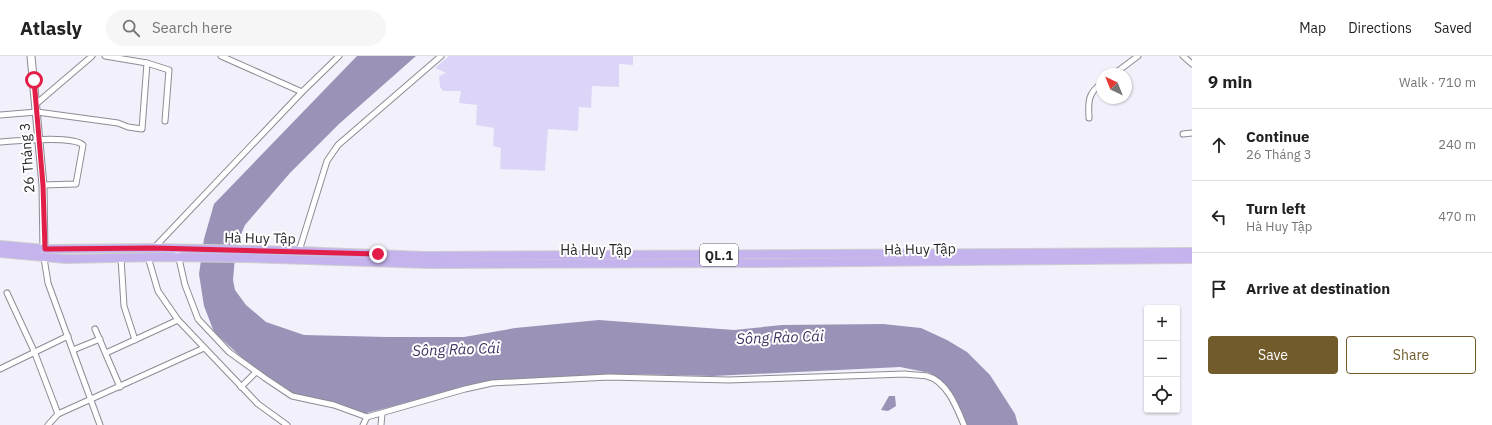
<!DOCTYPE html>
<html lang="en">
<head>
<meta charset="utf-8">
<style>
  body { margin:0; font-family:"IBM Plex Sans",sans-serif; background:#f6f6f6; color:#222 }
  .controls { position:absolute; right:12px; bottom:12px; display:grid; overflow:hidden; border-radius:4px; box-shadow:0 1px 3px #0004 }
  .controls button { width:36px; height:36px; display:grid; place-items:center; padding:0; border:0; border-bottom:1px solid #e0e0e0; background:#fff; color:#222; font:20px sans-serif }
  .compass { position:absolute; left:1096px; top:12px; width:36px; height:36px; border-radius:50%; background:#fff; box-shadow:0 1px 3px #0004; rotate:317deg }
  .stop { position:absolute; width:12px; height:12px; margin:-9px; border:3px solid #e11d48; border-radius:50%; background:#fff }
  .stop.end { background:#e11d48; border-color:#fff; box-shadow:0 1px 4px #0008 }
  .list { margin:0; padding:0; list-style:none }
  h2 { display:flex; justify-content:space-between; align-items:center; height:52px; margin:0; padding:0 16px; font-size:17px }
  h2 small { font-size:13px; font-weight:400; color:#767676 }
  .list li { display:grid; grid-template-columns:26px 1fr auto; gap:12px; align-items:center; box-sizing:border-box; height:72px; padding:0 16px; border-top:1px solid #e0e0e0 }
  .list b { display:block; font-size:15px; white-space:nowrap }
  .list p { margin:0; font-size:13px; white-space:nowrap; color:#767676 }
  .list em { font-size:13px; font-style:normal; color:#767676 }
  .actions { display:flex; gap:8px; padding:12px 16px }
  .actions a { flex:1; padding:9px 0; border:1px solid #715b2b; border-radius:4px; text-align:center; font-size:14px; color:#715b2b }
  .actions .main { background:#715b2b; color:#fff }
  .icon { flex:none; width:22px; height:22px; fill:none; stroke:currentColor; stroke-width:2; stroke-linecap:round; stroke-linejoin:round }
  .map { position:relative; flex:none; width:1192px; height:369px; overflow:hidden }
  header { display:flex; align-items:center; gap:24px; box-sizing:border-box; height:56px; padding:0 20px; background:#fff; border-bottom:1px solid #e0e0e0 }
  header strong { font-size:19px }
  nav { display:flex; gap:22px; margin-inline-start:auto; font-size:14px }
  .search { width:280px; height:36px; background:#f6f6f6; display:flex; align-items:center; gap:10px; box-sizing:border-box; padding:0 14px; border-radius:22px; color:#767676; font-size:15px }
  main { display:flex }
  aside { flex:1; background:#fff }
  .map>svg:first-child { display:block }
  .green { fill:#ddd5f8 }
  .water { fill:#9b92b7 }
  .lines { fill:none; stroke-linecap:round; stroke-linejoin:round }
  .street-casing { stroke:#8d8c94; stroke-width:7 }
  .secondary-casing { stroke:#8d8c94; stroke-width:9 }
  .primary-casing { stroke:#cfcfd0; stroke-width:10 }
  .street { stroke:#fff; stroke-width:5 }
  .secondary { stroke:#fff; stroke-width:7 }
  .primary { stroke:#c4b3ec; stroke-width:8 }
  .route { stroke:#e11d48; stroke-width:5 }
  .labels { text-anchor:middle; dominant-baseline:central; stroke-width:4; stroke-linejoin:round; paint-order:stroke }
  .shield { fill:#fff; stroke:#676769; stroke-width:1 }
  .shield-label { font-size:13px; font-weight:bold; fill:#262629 }
  .street-label { font-size:14px; fill:#262629; stroke:#fff }
  .water-label { font-size:15px; font-style:italic; fill:#413263; stroke:#fff }
</style>
</head>
<body>
<header>
<strong>Atlasly</strong>
<div class="search"><svg class="icon" aria-label="search" viewBox="0 0 24 24"><circle cx="10" cy="10" r="6"/><path d="M15 15l6 6"/></svg>Search here</div>
<nav><a>Map</a><a>Directions</a><a>Saved</a></nav>
</header>
<main>
<div class="map">
<svg width="1192" height="369" viewBox="0 0 1192 369">
  <rect width="100%" height="100%" fill="#f2f0fa"/>
  <polygon class="green" points="449,0 633,0 633,9 619,8 619,31 592,30 591,52 579,51 578,75 548,73 545,115 500,113 501,92 493,90 494,72 476,69 477,49 459,47 461,35 443,35 440,31 439,20 446,17 435,12"/>
  <g class="water">
    <polygon points="357,0 416,0 339,68 290,117 245,169 236,190 233,224 235,234 246,249 266,266 304,279 387,281 464,281 515,272 599,264 734,274 782,269 883,268 921,272 947,284 967,296 990,319 1015,358 1018,369 967,369 952,339 930,317 900,311 713,320 626,318 548,324 494,324 363,358 295,339 252,311 214,276 204,250 199,218 204,183 214,148"/>
    <polygon points="889,340 895,340 896,350 888,355 881,354"/>
  </g>
  <g class="lines">
    <defs>
      <g id="street">
        <polyline points="221,0 302,36"/>
        <polyline points="1183,0 1192,8"/>
        <polyline points="147,7 169,14 165,65"/>
        <polyline points="1114,18 1138,0"/>
        <polyline points="36,48 92,0"/>
        <polyline points="0,59 37,56 118,67 128,71 142,73 147,7 105,0"/>
        <path d="M1089,62C1088,45 1088,37 1102,27"/>
        <polyline points="1183,78 1192,77"/>
        <path d="M0,86C17,85 72,79 83,89L76,128L43,129"/>
        <polyline points="154,192 302,36 339,0"/>
        <path d="M177,194L185,229L198,263L229,296L265,322L292,340L334,349L367,361L465,333L492,327L609,321L729,324L905,318C912,319 920,319 927,320C947,325 957,352 964,369"/>
        <polyline points="299,195 327,105 338,89 441,0"/>
        <polyline points="148,201 158,235 178,264 258,348 287,369"/>
        <polyline points="44,202 48,227 100,369"/>
        <polyline points="121,202 124,250 135,284"/>
        <polyline points="7,237 34,295 58,358"/>
        <polyline points="95,273 120,331"/>
        <polyline points="73,294 100,283"/>
        <polyline points="106,297 178,264"/>
        <polyline points="0,313 68,280"/>
        <polyline points="241,331 256,316"/>
        <polyline points="48,369 58,358 204,292"/>
        <polyline points="363,369 367,361"/>
        <polyline points="381,369 382,358"/>
      </g>
      <polyline id="secondary" points="31,0 43,129 44,197"/>
      <g id="primary">
        <polyline points="0,189 45,193 154,192 299,195 425,200 1192,196"/>
        <polyline points="0,197 66,203 160,201 246,202 429,208 754,207 1192,203"/>
      </g>
    </defs>
    <use href="#street" class="street-casing"/>
    <use href="#secondary" class="secondary-casing"/>
    <use href="#primary" class="primary-casing"/>
    <use href="#street" class="street"/>
    <use href="#secondary" class="secondary"/>
    <use href="#primary" class="primary"/>
  </g>
  <g class="lines">
    <polyline class="route" points="34,24 43,129 45,193 154,192 378,198"/>
  </g>
  <g class="labels">
    <rect class="shield" x="700" y="188" width="38" height="22" rx="3"/>
    <g class="shield-label">
      <text x="719" y="199">QL.1</text>
    </g>
    <g class="street-label">
      <text transform="translate(27 102) rotate(-94)">26 Tháng 3</text>
      <text transform="translate(260 182) rotate(1)">Hà Huy Tập</text>
      <text transform="translate(920 193) rotate(-1)">Hà Huy Tập</text>
      <text x="596" y="194">Hà Huy Tập</text>
    </g>
    <g class="water-label">
      <text transform="translate(780 281) rotate(-2)">Sông Rào Cái</text>
      <text transform="translate(456 293) rotate(-2)">Sông Rào Cái</text>
    </g>
  </g>
</svg>
<div class="controls">
<button>+</button>
<button>−</button>
<button><svg class="icon" aria-label="locate" viewBox="0 0 24 24"><circle cx="12" cy="12" r="6"/><path d="M12 2v4M12 18v4M2 12h4M18 12h4"/></svg></button>
</div>
<svg class="compass" viewBox="-18 -18 36 36"><path d="M0-13l5 13h-10z" fill="#e53935"/><path d="M0 13l5-13h-10z" fill="#767676"/></svg>
<div class="stop" style="left:34px;top:24px"></div>
<div class="stop end" style="left:378px;top:198px"></div>
</div>
<aside>
<h2>9 min<small>Walk · 710 m</small></h2>
<ul class="list">
<li><svg class="icon" aria-label="ahead" viewBox="0 0 24 24"><path d="M12 20V5M6 11l6-6 6 6"/></svg><div><b>Continue</b><p>26 Tháng 3</p></div><em>240 m</em></li>
<li><svg class="icon" aria-label="left" viewBox="0 0 24 24"><path d="M17 20v-9H6M10 6l-5 5 5 5"/></svg><div><b>Turn left</b><p>Hà Huy Tập</p></div><em>470 m</em></li>
<li><svg class="icon" aria-label="arrive" viewBox="0 0 24 24"><path d="M6 21V4h12l-3 4 3 4H6"/></svg><div><b>Arrive at destination</b></div></li>
</ul>
<div class="actions"><a class="main">Save</a><a>Share</a></div>
</aside>
</main>
</body>
</html>
